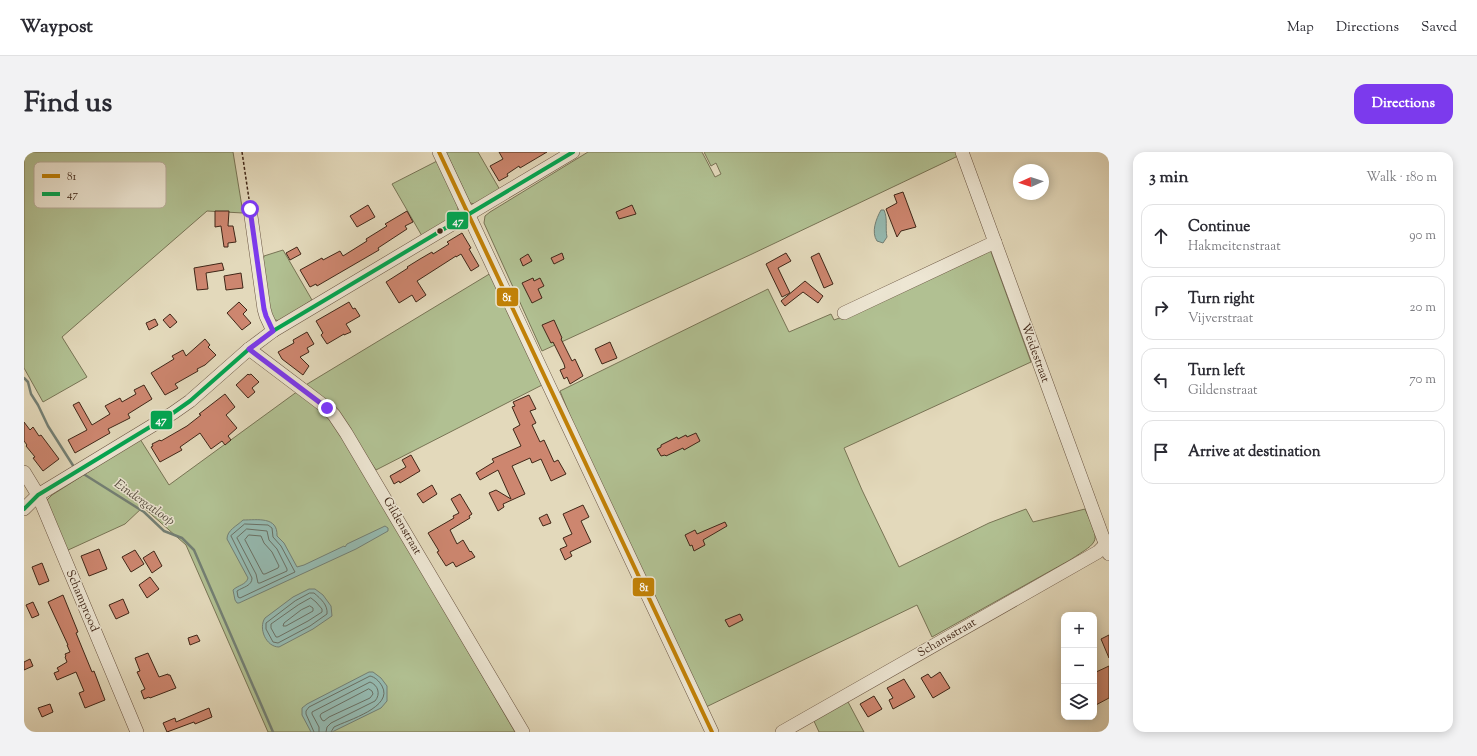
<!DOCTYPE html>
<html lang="en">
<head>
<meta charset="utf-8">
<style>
  body { margin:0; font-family:"Sorts Mill Goudy",serif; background:#f2f2f3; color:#2b2b33 }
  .controls { position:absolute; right:12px; bottom:12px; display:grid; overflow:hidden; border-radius:8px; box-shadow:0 2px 10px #0003 }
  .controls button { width:36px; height:36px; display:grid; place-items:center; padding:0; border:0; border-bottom:1px solid #e1e1e2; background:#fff; color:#2b2b33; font:20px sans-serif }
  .compass { position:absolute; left:989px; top:12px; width:36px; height:36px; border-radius:50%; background:#fff; box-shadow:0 2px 10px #0003; rotate:267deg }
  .stop { position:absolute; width:12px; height:12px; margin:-9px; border:3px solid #7c3aed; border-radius:50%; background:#fff }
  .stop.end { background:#7c3aed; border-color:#fff; box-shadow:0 1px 4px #0008 }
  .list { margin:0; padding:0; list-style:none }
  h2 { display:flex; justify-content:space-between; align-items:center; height:52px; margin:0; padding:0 16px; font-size:17px }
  h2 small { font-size:13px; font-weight:400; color:#7c7c81 }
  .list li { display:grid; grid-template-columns:26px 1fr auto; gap:12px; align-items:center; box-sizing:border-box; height:64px; margin:0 8px 8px; padding:0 8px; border:1px solid #e1e1e2; border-radius:12px }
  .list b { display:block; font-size:15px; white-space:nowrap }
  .list p { margin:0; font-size:13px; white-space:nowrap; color:#7c7c81 }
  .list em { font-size:13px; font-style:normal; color:#7c7c81 }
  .icon { flex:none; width:22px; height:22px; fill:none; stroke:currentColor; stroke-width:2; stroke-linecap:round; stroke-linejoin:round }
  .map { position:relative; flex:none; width:1085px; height:580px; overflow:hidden; border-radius:12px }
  header { display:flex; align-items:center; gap:24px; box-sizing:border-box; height:56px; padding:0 20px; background:#fff; border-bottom:1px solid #e1e1e2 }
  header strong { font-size:19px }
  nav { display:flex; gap:22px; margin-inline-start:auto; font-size:14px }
  .intro { display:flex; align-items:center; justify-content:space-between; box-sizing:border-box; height:96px; padding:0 24px }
  h1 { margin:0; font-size:28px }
  .button { padding:10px 18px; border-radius:12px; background:#7c3aed; color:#fff; font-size:14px; font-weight:700 }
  main { display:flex; gap:24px; padding:0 24px }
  aside { flex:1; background:#fff; border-radius:12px; box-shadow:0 2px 10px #0003 }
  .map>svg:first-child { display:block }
  .green { fill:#b1c092; stroke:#787455 }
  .water { fill:#95bab1; stroke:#737f74 }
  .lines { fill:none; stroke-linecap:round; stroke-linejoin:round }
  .shore { stroke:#6a7064; stroke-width:1 }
  .stream { stroke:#737f74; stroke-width:2.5 }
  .building { fill:#cd866f; stroke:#402718 }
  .minor-casing { stroke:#695441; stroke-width:14 }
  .path { stroke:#402718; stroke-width:1.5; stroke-dasharray:3 2; stroke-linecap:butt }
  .minor { stroke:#ede6d3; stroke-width:13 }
  .bus-1-casing { stroke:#ede6d3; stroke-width:7 }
  .bus-2-casing { stroke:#ede6d3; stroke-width:7 }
  .bus-1 { stroke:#c08007; stroke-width:4 }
  .bus-2 { stroke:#00a651; stroke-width:4 }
  .route { stroke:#7c3aed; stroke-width:5 }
  .bus-dot { fill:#402718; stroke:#ede6d3; stroke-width:1.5 }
  .labels { text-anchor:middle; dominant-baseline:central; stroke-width:3; stroke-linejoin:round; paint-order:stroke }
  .street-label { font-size:12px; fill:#402718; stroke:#ede6d3 }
  .water-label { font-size:13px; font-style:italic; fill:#554c3e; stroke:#ede6d3 }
  .key { fill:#ede6d3; stroke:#b9ad9b; stroke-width:1 }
  .key-label { font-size:11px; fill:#402718 }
  .line-badge { stroke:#ede6d3; stroke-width:1.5 }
  .badge-label { font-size:11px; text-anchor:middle; font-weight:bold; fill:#fff }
</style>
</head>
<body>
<header>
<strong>Waypost</strong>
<nav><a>Map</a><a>Directions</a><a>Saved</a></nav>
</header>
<div class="intro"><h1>Find us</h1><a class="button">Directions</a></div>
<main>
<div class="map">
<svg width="1085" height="580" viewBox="0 0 1085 580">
  <rect width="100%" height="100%" fill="#e3d9bb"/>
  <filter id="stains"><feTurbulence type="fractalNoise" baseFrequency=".005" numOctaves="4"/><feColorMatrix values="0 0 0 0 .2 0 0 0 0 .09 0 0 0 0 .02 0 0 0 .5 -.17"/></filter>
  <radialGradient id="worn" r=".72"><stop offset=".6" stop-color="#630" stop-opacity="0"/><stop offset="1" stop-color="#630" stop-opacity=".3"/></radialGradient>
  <g class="green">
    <polygon points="0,0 209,0 219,61 183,59 38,185 63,225 19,250 0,216"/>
    <polygon points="422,0 454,0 476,38 451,52 446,51"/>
    <polygon points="564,0 678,0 691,25 697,22 692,11 687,14 680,0 933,0 934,4 728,102 518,199 460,71 461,64 466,60"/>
    <polygon points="415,8 434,52 434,60 430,65 398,84 368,32"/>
    <path d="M966,97L1007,210L820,296L838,338L875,415L965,371L1002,357L1009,370L1061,357C1076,391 1077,388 1046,408L908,485L893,453L682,555L554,283L536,239L744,137L765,180L807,162L810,168L837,158Z"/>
    <polygon points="259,98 288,148 256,169 247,167 238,114 240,104"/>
    <polygon points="467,121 520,232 352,318 311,257 280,234"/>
    <polygon points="274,239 310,269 491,580 244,580 162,393 119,355 101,372 42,399 23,348 28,343 116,287 145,333"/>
    <polygon points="823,548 840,580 795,580 789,567"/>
  </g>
  <g class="water">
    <path d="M857,58H860C864,67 861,76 863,85L859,91L853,89C847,80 852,67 857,58Z"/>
    <path d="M219,368C233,368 254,364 253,384L260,391L273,415L280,413L320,394L321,395L323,392L361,374L364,376V379L332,397L215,451H213L211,448L209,438C214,433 222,433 224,426L203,387C203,378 213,374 219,368Z"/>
    <path d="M285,437H291L299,443L307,454L308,464L289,477L255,495C242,495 234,476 241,466L269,445Z"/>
    <polygon points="345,520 349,520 357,526 363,534 363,549 357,556 308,580 287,580 278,563 278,556 283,552"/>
  </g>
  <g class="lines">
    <g class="shore">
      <path d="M221,372L244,373L248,376L249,385L257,394L271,420L216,446L214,445L213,439C219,435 228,434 228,426L207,384Z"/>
      <polygon points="223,377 243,379 245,388 253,397 263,417 263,419 236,431 234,431 232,422 213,386"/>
      <polygon points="225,383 237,384 240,391 248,400 255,414 254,416 241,422 239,422 221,388"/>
      <path d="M286,441H290C297,447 304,453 303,462L286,474L254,491L249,490L242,477V471L271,449Z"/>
      <polygon points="287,446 292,450 298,457 298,460 284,469 254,485 252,485 247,476 247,472 274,453"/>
      <polygon points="286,454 289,456 289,459 262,474 259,474 260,471 277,458"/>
      <polygon points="345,537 348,539 349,542 346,546 305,565 300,569 298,568 296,564 297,562"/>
      <path d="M290,580L282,562V559L285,555L346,524C351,525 355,529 358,534C370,555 324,568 310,575L307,580"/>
      <path d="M295,580V575L288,562V560L346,530C354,533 357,542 351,549L307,571L303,575L302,580"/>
    </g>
    <g class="stream">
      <polyline points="0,226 4,230 7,242 14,253 24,274 50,315"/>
      <polyline points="58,321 120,360 140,379 158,386 170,398 249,580"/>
    </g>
  </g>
  <g class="building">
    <polygon points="475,0 523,0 496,16 495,14 483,22 484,24 475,29 466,14 479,7"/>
    <polygon points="879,40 892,75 877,79 873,85 862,57 873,51 870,43"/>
    <polygon points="344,53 351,65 333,75 326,64"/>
    <polygon points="608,53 612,62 595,67 592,60"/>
    <polygon points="191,59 205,59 204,74 209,74 212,90 204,91 204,95 200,95 197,74 191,75"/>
    <polygon points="383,59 389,70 381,74 383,77 354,96 355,98 293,134 292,132 286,135 276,118 298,106 299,108 316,99 319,104 343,89 342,87 363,74 361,72"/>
    <polygon points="438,81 447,96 445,97 455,114 447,119 437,102 432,105 432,104 393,129 402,143 392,150 388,143 375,151 362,130 384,116 383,115 396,107 408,100 409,102 425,92 423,90"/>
    <polygon points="273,95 277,102 266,108 262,101"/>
    <polygon points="538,101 540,107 530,112 527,106"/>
    <polygon points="762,101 767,109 754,116 766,141 758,145 742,112"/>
    <polygon points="795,101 809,132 800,136 787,105"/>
    <polygon points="504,102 508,109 499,114 496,107"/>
    <polygon points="198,111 200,118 182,121 184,137 173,138 170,116"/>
    <polygon points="217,121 219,136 202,138 200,124"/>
    <polygon points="509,126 510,129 516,126 520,134 514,137 518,146 508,151 498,131"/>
    <polygon points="781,129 799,144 794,151 779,140 761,154 757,149"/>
    <polygon points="215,150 223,158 219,162 227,171 218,178 203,161"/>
    <polygon points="325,150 329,157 331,156 336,164 322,172 327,180 320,183 320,182 303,192 297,183 299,181 292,169"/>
    <polygon points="146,162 153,170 146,176 139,168"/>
    <polygon points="131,167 134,173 125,178 122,171"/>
    <polygon points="530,168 538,186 537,187 548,209 551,207 559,224 546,232 543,225 540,227 536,218 541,216 540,212 529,190 527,191 518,173"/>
    <polygon points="283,180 290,192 283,196 285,200 276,205 285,214 279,223 258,207 254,200 270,191 269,188"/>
    <polygon points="181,187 186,193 184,195 192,203 181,213 173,217 174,219 151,232 154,236 141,243 127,221 150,207 148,204 159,198 162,204"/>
    <polygon points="586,190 593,206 578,212 571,197"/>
    <polygon points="224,222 225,223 227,222 235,230 228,236 231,240 224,246 212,233"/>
    <polygon points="120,233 128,247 104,262 106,266 84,277 86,281 51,301 44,288 63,278 49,253 55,250 68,273 86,262 81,254 96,246 98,250 112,242 110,238"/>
    <polygon points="201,242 211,255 202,263 213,276 204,284 207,288 201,293 198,289 187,297 176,281 156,295 158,298 136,310 127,295 129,294 128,292 136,288 137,289 163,274 177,263 175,262"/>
    <polygon points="505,243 512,257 506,259 512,271 508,273 516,290 520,288 530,310 534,308 542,322 527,329 517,307 508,311 506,306 488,314 501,342 479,352 480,355 474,359 465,341 472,338 487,347 474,318 456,328 452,321 470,310 468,307 497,294 489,277 496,273 488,255 491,254 489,250"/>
    <polygon points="0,270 6,278 9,275 15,284 17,283 35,307 19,319 9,306 11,305 2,294 3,293 0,289"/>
    <polygon points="672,281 676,289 660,298 659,296 642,304 641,303 637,304 633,297 637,295 637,293 653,285 654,287 662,283 663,285"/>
    <polygon points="387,303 396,319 376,331 375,329 370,332 366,324 382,315 378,308"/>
    <polygon points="408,333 413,342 399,351 393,342"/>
    <polygon points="436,342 448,362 445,364 446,366 426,378 433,392 439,388 446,400 447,399 451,405 432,415 429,410 422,414 413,400 415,399 404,381 430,366 429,364 435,361 427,347"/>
    <polygon points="559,353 565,365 557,369 567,390 546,400 548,404 541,408 536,397 543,394 539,386 548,382 539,362"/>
    <polygon points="523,362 527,371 519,374 515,366"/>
    <polygon points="701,370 703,374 679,388 681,393 670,399 668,393 666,394 661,383 671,378 673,382"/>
    <polygon points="75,397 83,417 65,424 57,404"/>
    <polygon points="111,398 120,412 107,420 98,405"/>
    <polygon points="130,399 138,414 128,421 119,406"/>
    <polygon points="18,411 25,429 15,433 8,415"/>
    <polygon points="126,425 135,437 123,446 115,433"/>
    <polygon points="39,443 54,480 52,481 68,520 70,519 81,548 61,556 55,541 60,539 52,520 33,528 30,521 35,519 33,516 43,510 41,505 42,504 41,502 46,500 43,493 44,493 24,450"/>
    <polygon points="99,447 105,461 92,467 85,453"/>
    <polygon points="9,450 15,463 8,466 2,453"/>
    <polygon points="716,462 719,468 705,475 701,468"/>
    <polygon points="173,483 176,489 166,493 164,486"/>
    <polygon points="1085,483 1085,506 1077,487"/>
    <polygon points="124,501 135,525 144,522 144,523 146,523 152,536 126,546 125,545 120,547 117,539 121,537 113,520 116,519 111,506"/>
    <polygon points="6,507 9,514 0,518 0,510"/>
    <polygon points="1085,514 1085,546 1070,554 1070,521"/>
    <polygon points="916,520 926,536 909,546 897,526 904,522 907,526"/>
    <polygon points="880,527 891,545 869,557 865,548 869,546 863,536"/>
    <polygon points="850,544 858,557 844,565 836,552"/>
    <polygon points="26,552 29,560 18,565 14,556"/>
    <polygon points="185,556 188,565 171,572 170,570 143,580 139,571 151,566 152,570"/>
  </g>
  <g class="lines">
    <defs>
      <g id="minor">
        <polyline points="415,0 688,580"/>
        <polyline points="938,0 1085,402"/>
        <polyline points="226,57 240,157 242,164 249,179"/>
        <polyline points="820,161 971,90"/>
        <polyline points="225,197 303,256 310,263 322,281 499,580"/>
        <polyline points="0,320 14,343 113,580"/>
        <polyline points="0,357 14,343 149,261 166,249 225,197 249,179 549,0"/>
        <polyline points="758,580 1074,400 1085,389"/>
      </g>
    </defs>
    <use href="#minor" class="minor-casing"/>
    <polyline class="path" points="218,0 225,47"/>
    <use href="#minor" class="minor"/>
    <defs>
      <polyline id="bus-1" points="415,0 688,580"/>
      <polyline id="bus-2" points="0,357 14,343 149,261 166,249 225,197 249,179 549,0"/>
    </defs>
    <use href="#bus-1" class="bus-1-casing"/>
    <use href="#bus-2" class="bus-2-casing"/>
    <use href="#bus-1" class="bus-1"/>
    <use href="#bus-2" class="bus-2"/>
  </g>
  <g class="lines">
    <polyline class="route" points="226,57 240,157 242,164 249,179 225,197 303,256"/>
  </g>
  <circle class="bus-dot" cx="416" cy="79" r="3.5"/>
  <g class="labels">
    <g class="street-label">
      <text transform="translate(1011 201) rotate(70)">Weidestraat</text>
      <text transform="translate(378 374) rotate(60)">Gildenstraat</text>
      <text transform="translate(58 449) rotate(67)">Schamprood</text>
      <text transform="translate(923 486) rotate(-30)">Schansstraat</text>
    </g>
    <g class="water-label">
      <text transform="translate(120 351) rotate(35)">Eindergatloop</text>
    </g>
  </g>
  <rect x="10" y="10" width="132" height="46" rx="6" class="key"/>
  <rect x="18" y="22" width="18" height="4" fill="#c08007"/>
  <rect x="18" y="40" width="18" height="4" fill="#00a651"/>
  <g class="key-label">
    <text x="43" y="28">81</text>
    <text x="43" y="46">47</text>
  </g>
  <g class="line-badge">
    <rect x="422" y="59" width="23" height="19" rx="4" fill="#00a651"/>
    <rect x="472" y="135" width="23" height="20" rx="4" fill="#c08007"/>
    <rect x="126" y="258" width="23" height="20" rx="4" fill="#00a651"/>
    <rect x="608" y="425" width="23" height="20" rx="4" fill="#c08007"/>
  </g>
  <g class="badge-label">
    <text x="434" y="73">47</text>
    <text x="483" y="149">81</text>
    <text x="137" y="272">47</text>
    <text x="620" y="439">81</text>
  </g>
  <rect width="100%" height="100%" filter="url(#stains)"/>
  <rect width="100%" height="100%" fill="url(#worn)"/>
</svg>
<div class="controls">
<button>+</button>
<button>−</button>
<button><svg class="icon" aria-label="layers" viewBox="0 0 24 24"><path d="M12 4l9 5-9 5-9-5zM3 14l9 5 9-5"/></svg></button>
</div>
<svg class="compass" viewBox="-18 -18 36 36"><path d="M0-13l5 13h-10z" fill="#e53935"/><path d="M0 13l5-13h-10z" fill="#7c7c81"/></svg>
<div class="stop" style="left:226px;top:57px"></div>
<div class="stop end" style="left:303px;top:256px"></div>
</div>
<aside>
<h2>3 min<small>Walk · 180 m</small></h2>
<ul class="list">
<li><svg class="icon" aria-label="ahead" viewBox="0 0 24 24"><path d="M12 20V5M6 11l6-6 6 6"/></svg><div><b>Continue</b><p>Hakmeitenstraat</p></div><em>90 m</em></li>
<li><svg class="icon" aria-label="right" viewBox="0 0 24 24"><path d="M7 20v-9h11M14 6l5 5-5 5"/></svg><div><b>Turn right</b><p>Vijverstraat</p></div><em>20 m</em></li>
<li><svg class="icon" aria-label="left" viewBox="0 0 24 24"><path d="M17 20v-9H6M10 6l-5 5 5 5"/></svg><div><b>Turn left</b><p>Gildenstraat</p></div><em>70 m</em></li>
<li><svg class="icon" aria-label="arrive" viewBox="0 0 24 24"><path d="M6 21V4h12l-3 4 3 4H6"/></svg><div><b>Arrive at destination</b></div></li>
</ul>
</aside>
</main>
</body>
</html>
